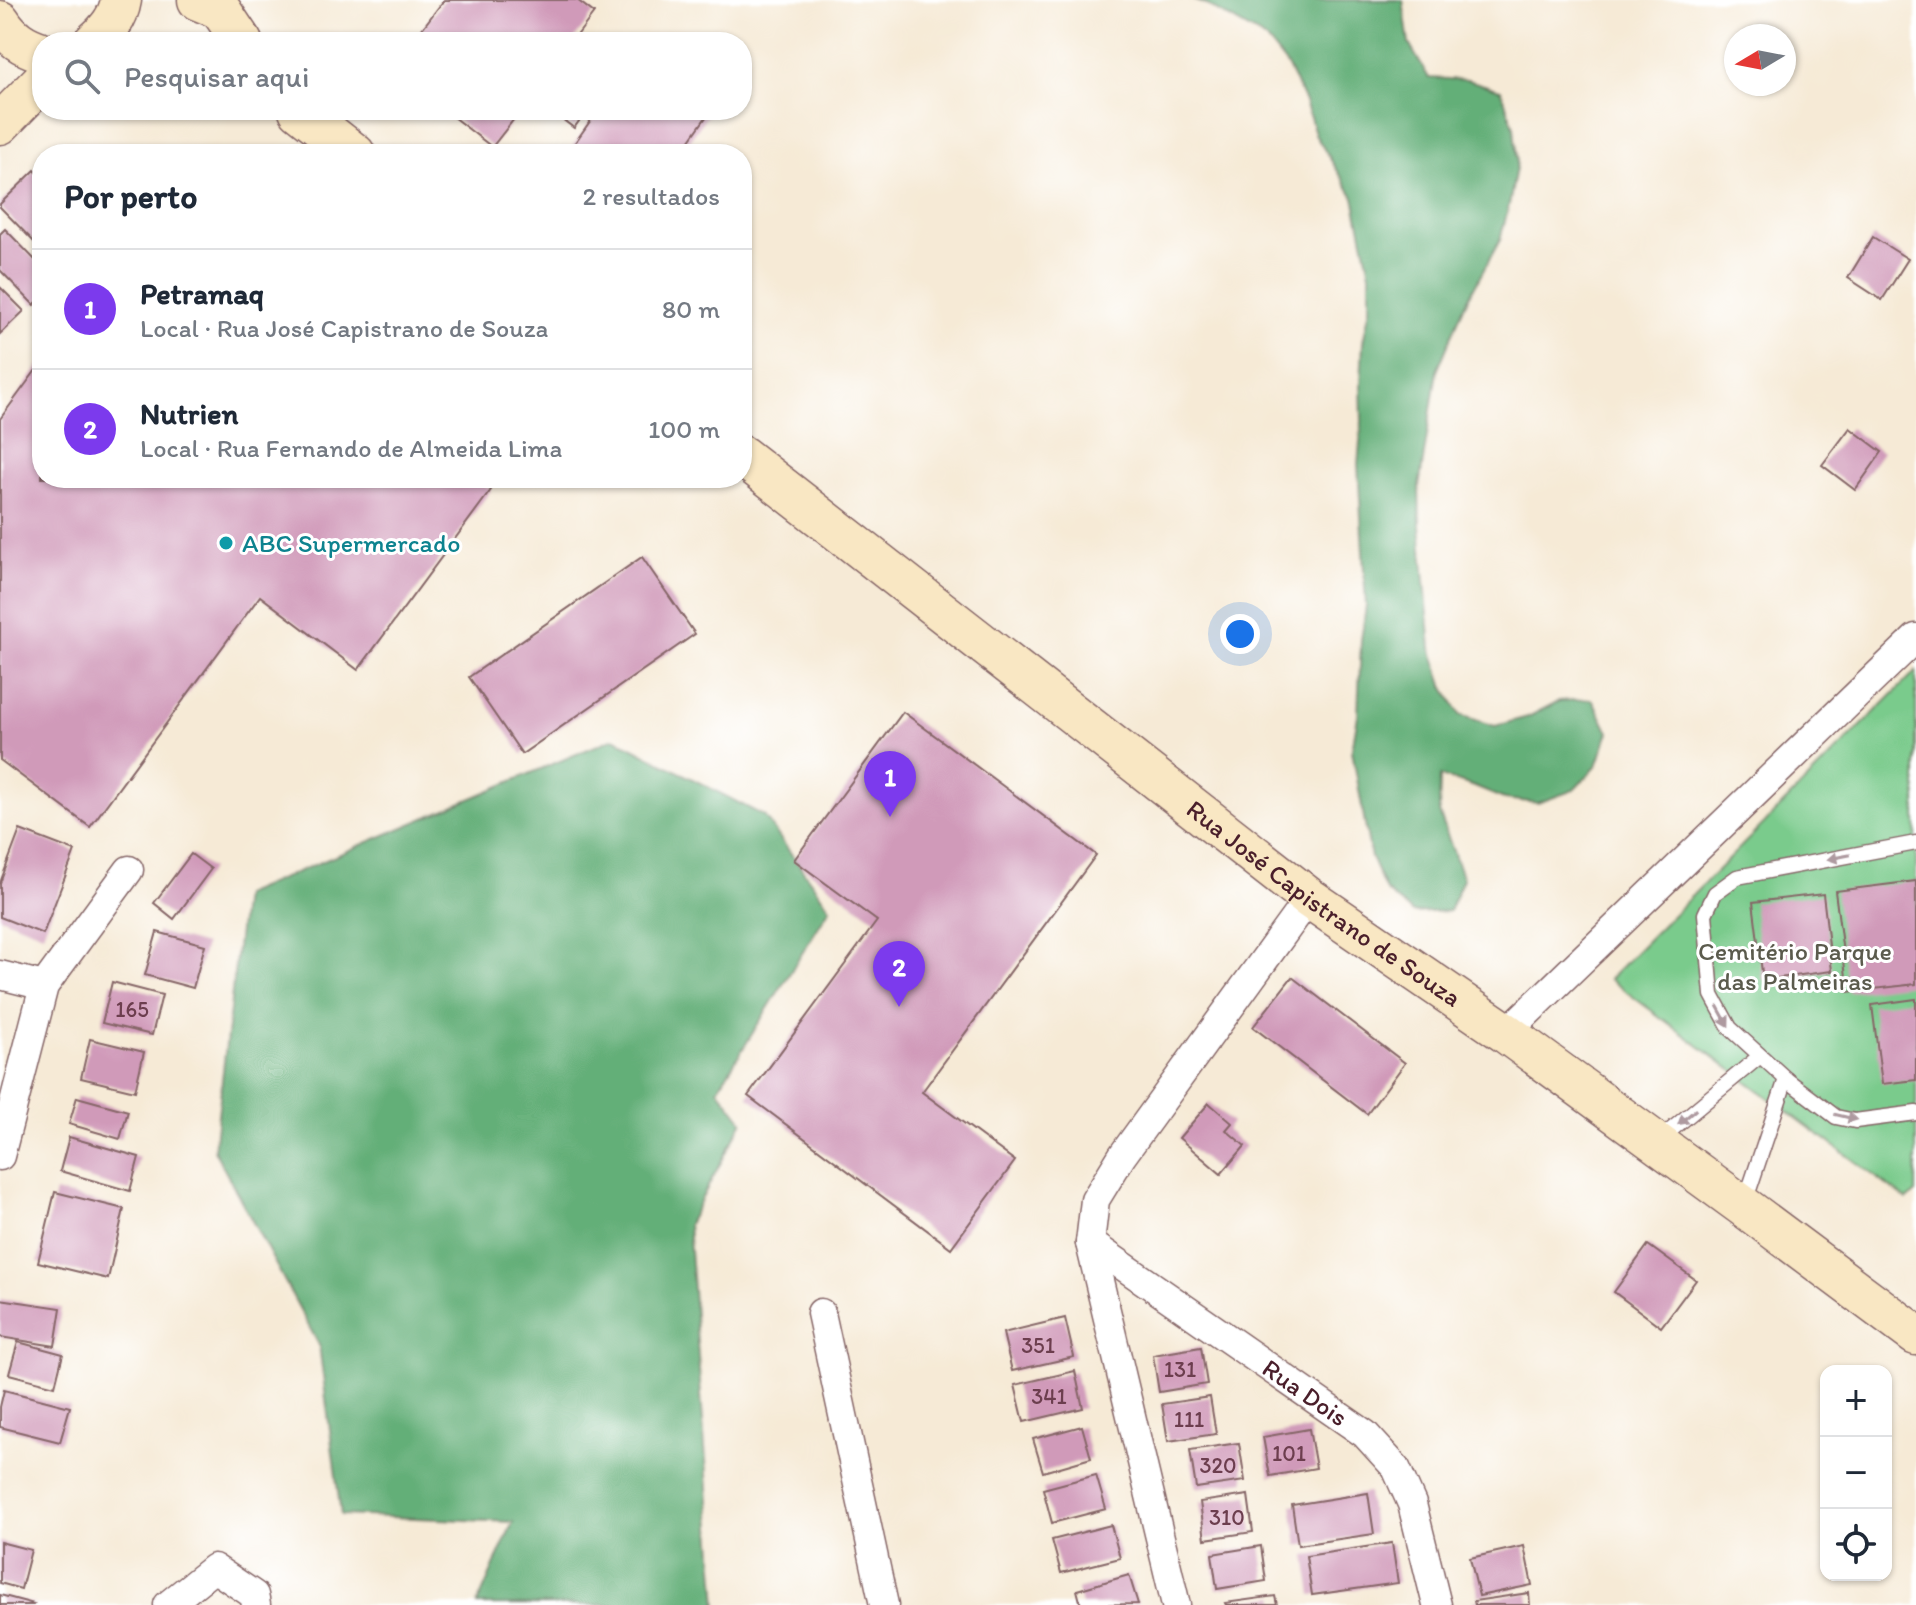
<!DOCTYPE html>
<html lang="pt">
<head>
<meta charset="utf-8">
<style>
  body { margin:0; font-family:Itim,sans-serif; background:#f2f2f3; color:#1f2937 }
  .controls { position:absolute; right:24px; bottom:24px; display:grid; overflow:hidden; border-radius:16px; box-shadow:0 2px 6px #0004 }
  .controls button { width:72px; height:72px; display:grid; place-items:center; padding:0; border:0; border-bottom:2px solid #e0e1e3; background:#fff; color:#1f2937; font:40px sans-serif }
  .compass { position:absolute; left:1724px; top:24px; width:72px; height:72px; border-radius:50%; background:#fff; box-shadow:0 2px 6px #0004; rotate:260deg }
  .you { position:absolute; left:1240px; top:634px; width:28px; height:28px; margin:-20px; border:6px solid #fff; border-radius:50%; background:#1a73e8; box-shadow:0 0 0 12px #1a73e833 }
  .badge { display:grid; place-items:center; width:52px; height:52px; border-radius:50%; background:#7c3aed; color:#fff; font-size:26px; font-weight:700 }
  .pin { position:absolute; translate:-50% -66px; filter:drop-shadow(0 2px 4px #0008) }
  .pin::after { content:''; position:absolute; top:42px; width:28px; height:24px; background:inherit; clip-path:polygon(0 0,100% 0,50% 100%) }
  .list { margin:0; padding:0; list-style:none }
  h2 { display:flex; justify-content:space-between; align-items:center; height:104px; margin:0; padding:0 32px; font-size:34px }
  h2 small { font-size:26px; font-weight:400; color:#747a83 }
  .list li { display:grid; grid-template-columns:52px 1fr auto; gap:24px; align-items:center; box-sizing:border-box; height:120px; padding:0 32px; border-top:2px solid #e0e1e3 }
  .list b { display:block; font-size:30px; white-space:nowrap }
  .list p { margin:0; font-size:26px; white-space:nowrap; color:#747a83 }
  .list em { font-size:26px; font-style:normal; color:#747a83 }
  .icon { flex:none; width:44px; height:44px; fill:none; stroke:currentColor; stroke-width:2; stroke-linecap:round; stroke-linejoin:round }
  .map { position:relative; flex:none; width:1916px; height:1605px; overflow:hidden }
  .search { position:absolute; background:#fff; box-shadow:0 2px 6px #0004; left:32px; top:32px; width:720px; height:88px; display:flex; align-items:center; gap:20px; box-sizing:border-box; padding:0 28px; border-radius:32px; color:#747a83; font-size:30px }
  .panel { position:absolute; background:#fff; box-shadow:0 2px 6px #0004; left:32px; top:144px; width:720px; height:344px; border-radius:32px }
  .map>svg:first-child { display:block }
  .green { fill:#7acb8c; stroke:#62755c; stroke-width:2 }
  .forest { fill:#63af78; stroke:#566752; stroke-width:2 }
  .building { fill:#d09ab9 }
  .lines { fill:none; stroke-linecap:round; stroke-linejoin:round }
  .lane-casing { stroke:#866667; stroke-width:17 }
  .street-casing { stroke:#866667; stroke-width:31 }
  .secondary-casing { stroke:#866667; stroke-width:43 }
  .lane { stroke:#fff; stroke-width:14 }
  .street { stroke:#fff; stroke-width:28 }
  .secondary { stroke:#f9e7c3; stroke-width:40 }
  .oneway { fill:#ae9aa0 }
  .culture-dot { fill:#0f9aa8; stroke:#fff; stroke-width:3 }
  .labels { text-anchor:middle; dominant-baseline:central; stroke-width:6; stroke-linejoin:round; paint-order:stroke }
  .number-label { font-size:22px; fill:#6c3e4e }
  .culture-label { font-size:26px; fill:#0d838f; stroke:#fff; text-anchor:start }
  .street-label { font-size:26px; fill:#4a1f2b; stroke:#fff }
  .park-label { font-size:26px; fill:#5b5b4d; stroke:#fff }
</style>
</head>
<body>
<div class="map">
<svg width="1916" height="1605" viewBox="0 0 1916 1605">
  <rect width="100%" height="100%" fill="#fff"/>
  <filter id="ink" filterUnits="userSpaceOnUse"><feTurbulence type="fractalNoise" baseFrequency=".0125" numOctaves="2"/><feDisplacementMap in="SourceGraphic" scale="16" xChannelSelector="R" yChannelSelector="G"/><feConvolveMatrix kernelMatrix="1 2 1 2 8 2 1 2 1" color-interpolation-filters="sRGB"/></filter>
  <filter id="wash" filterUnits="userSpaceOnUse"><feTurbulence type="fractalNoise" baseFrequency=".006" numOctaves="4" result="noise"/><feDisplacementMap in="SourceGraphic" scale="32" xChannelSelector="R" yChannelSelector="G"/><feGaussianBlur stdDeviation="1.8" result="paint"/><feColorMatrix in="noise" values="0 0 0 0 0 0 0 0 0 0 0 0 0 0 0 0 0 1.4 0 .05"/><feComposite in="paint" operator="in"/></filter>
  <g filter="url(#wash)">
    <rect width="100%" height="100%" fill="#f6ead6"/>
    <polygon class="green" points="1916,671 1916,1192 1907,1200 1609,979"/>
    <g class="forest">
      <polygon points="1194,0 1403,0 1409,44 1429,78 1468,80 1501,90 1514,127 1517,162 1510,201 1500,240 1465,304 1437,371 1419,487 1420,525 1431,648 1443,684 1460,715 1495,726 1528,717 1559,701 1592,699 1609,732 1597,766 1574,790 1538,803 1504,799 1472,786 1440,776 1439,812 1463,879 1449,911 1413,913 1386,891 1371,858 1352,750 1358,715 1361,640 1366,606 1358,464 1362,421 1361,383 1363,342 1370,308 1370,273 1354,197 1316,136 1305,102 1288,67 1266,39 1205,4"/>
      <polygon points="614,738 764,816 830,908 718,1089 743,1121 688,1224 717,1605 477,1605 513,1522 341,1515 319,1345 214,1150 243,895"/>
    </g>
    <g id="blocks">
      <g class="building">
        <polygon points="444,0 577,0 594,13 572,42 412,42"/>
        <polygon points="444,110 521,110 492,147"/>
        <polygon points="550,110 587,110 574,128"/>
        <polygon points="598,110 711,110 680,154 567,154"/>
        <polygon points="35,170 42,178 42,250 0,207 0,204"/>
        <polygon points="5,229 42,267 42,297 34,305 0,270 0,234"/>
        <polygon points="1873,237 1908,259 1882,300 1848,278"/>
        <polygon points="0,287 24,311 0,334"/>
        <polygon points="42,362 42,478 475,478 491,490 358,670 260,596 90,827 0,760 0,419"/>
        <polygon points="1850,428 1882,452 1855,490 1822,465"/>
        <polygon points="642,557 695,634 522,754 469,677"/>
        <polygon points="903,712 1096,855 922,1092 1015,1161 951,1248 748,1096 877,921 794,860"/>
        <polygon points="20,830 75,851 43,934 0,917 0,883"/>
        <polygon points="191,854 211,869 174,919 154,903"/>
        <polygon points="1916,881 1916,984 1848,992 1835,891"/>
        <polygon points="1823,894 1832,971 1763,980 1753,902"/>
        <polygon points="157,932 205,945 193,988 145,975"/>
        <polygon points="1292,977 1405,1063 1367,1114 1253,1027"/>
        <polygon points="112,982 162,995 152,1035 102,1023"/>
        <polygon points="1916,999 1916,1080 1882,1084 1872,1005"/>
        <polygon points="90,1039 144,1052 135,1091 81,1078"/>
        <polygon points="77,1097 128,1111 120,1139 69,1124"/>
        <polygon points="1209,1103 1232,1123 1226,1130 1245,1146 1221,1174 1179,1138"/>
        <polygon points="69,1137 139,1157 130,1191 60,1171"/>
        <polygon points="55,1192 124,1209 108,1279 38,1262"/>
        <polygon points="1648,1245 1696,1280 1661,1327 1614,1292"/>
        <polygon points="0,1299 61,1308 55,1346 0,1337"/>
        <polygon points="1065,1318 1074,1357 1012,1371 1003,1333"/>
        <polygon points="18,1342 63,1354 55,1386 9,1374"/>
        <polygon points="1201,1347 1207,1384 1159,1392 1153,1355"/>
        <polygon points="1075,1371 1083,1408 1024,1422 1015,1385"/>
        <polygon points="4,1390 70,1407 60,1442 0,1427 0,1407"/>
        <polygon points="1210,1397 1216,1434 1168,1441 1162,1404"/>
        <polygon points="1082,1426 1091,1458 1043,1472 1033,1439"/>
        <polygon points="1309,1429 1316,1468 1270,1476 1263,1437"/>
        <polygon points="1239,1443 1245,1481 1196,1488 1190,1450"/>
        <polygon points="1096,1475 1106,1509 1052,1523 1043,1489"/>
        <polygon points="1368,1493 1374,1534 1298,1545 1292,1505"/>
        <polygon points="1248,1495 1253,1532 1205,1539 1200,1502"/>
        <polygon points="1111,1525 1120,1558 1061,1573 1052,1540"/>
        <polygon points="0,1542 31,1550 21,1589 0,1583"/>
        <polygon points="1392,1543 1398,1583 1312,1595 1306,1556"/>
        <polygon points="1261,1546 1266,1581 1217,1589 1212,1554"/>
        <polygon points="1524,1546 1532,1585 1479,1596 1470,1558"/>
        <polygon points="1129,1575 1138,1604 1081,1605 1077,1590"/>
        <polygon points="1529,1593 1530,1605 1475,1605 1474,1601"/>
        <polygon points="0,1595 34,1604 33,1605 0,1605"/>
        <polygon points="1275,1596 1277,1605 1226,1605 1225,1603"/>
      </g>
    </g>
  </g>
  <g filter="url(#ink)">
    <use href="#blocks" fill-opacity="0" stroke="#866667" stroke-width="2"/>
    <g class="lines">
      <defs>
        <g id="lane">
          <polyline points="1916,843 1737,877 1715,893 1705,914 1712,995 1730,1028 1786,1079 1836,1117 1855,1121 1916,1113"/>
          <polyline points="1659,1140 1760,1056"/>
          <polyline points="1745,1202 1786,1079"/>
        </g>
        <g id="street">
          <polyline points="0,975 44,986"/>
          <polyline points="1506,1033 1916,638"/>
          <polyline points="0,1156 44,986 129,870"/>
          <path id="s1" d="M1090,1243L1365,1434L1396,1468L1412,1504L1437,1605"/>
          <polyline points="821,1313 884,1605"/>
          <polyline points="168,1605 214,1568 254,1595 256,1605"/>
          <polyline points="1176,1605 1090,1243 1095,1200 1122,1156 1309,898"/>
        </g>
        <g id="secondary">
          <polyline points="198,0 220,9 242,42"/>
          <path d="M0,21C11,38 23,46 42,52"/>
          <path d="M94,42C108,30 118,18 121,0"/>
          <polyline points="299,110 355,154"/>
          <polyline points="0,124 42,81"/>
          <path id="s2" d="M742,456L1309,898L1506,1033L1743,1206L1916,1335"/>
        </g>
      </defs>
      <use href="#lane" class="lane-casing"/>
      <use href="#street" class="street-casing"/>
      <use href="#secondary" class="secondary-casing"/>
      <use href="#lane" class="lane"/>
      <use href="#street" class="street"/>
      <use href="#secondary" class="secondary"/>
    </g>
    <defs><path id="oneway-solid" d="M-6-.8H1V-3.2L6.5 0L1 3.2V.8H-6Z" transform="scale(2)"/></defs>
    <g class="oneway">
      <use href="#oneway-solid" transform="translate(1839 857) rotate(169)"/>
      <use href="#oneway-solid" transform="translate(1723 1016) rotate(61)"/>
      <use href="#oneway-solid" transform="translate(1687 1117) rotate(140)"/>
      <use href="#oneway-solid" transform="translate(1846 1117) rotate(13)"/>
    </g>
  </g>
  <circle class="culture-dot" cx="226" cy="543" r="8"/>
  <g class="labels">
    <g class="number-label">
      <text x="132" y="1009">165</text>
      <text x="1038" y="1345">351</text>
      <text x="1180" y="1369">131</text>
      <text x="1049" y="1396">341</text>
      <text x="1189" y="1419">111</text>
      <text x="1289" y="1453">101</text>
      <text x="1218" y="1465">320</text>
      <text x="1227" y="1517">310</text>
    </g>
    <g class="culture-label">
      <text x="242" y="543">ABC Supermercado</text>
    </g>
    <g class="street-label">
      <text stroke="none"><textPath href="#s2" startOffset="734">Rua José Capistrano de Souza</textPath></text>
      <text stroke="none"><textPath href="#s1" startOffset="262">Rua Dois</textPath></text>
    </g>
    <g class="park-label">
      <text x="1795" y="951">Cemitério Parque<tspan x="1795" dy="30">das Palmeiras</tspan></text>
    </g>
  </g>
</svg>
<div class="controls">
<button>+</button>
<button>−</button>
<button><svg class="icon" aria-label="locate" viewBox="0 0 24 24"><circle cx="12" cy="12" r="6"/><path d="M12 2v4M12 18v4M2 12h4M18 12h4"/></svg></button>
</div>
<svg class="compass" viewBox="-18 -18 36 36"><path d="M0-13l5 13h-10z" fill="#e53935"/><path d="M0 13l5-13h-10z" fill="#747a83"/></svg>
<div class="you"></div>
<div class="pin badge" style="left:890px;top:817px">1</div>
<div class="pin badge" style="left:899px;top:1007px">2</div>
<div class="search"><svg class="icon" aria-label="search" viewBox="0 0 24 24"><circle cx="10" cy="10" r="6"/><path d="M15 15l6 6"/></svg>Pesquisar aqui</div>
<section class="panel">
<h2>Por perto<small>2 resultados</small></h2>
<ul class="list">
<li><span class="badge">1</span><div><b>Petramaq</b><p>Local · Rua José Capistrano de Souza</p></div><em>80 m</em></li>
<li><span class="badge">2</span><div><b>Nutrien</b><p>Local · Rua Fernando de Almeida Lima</p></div><em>100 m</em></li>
</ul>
</section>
</div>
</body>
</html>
